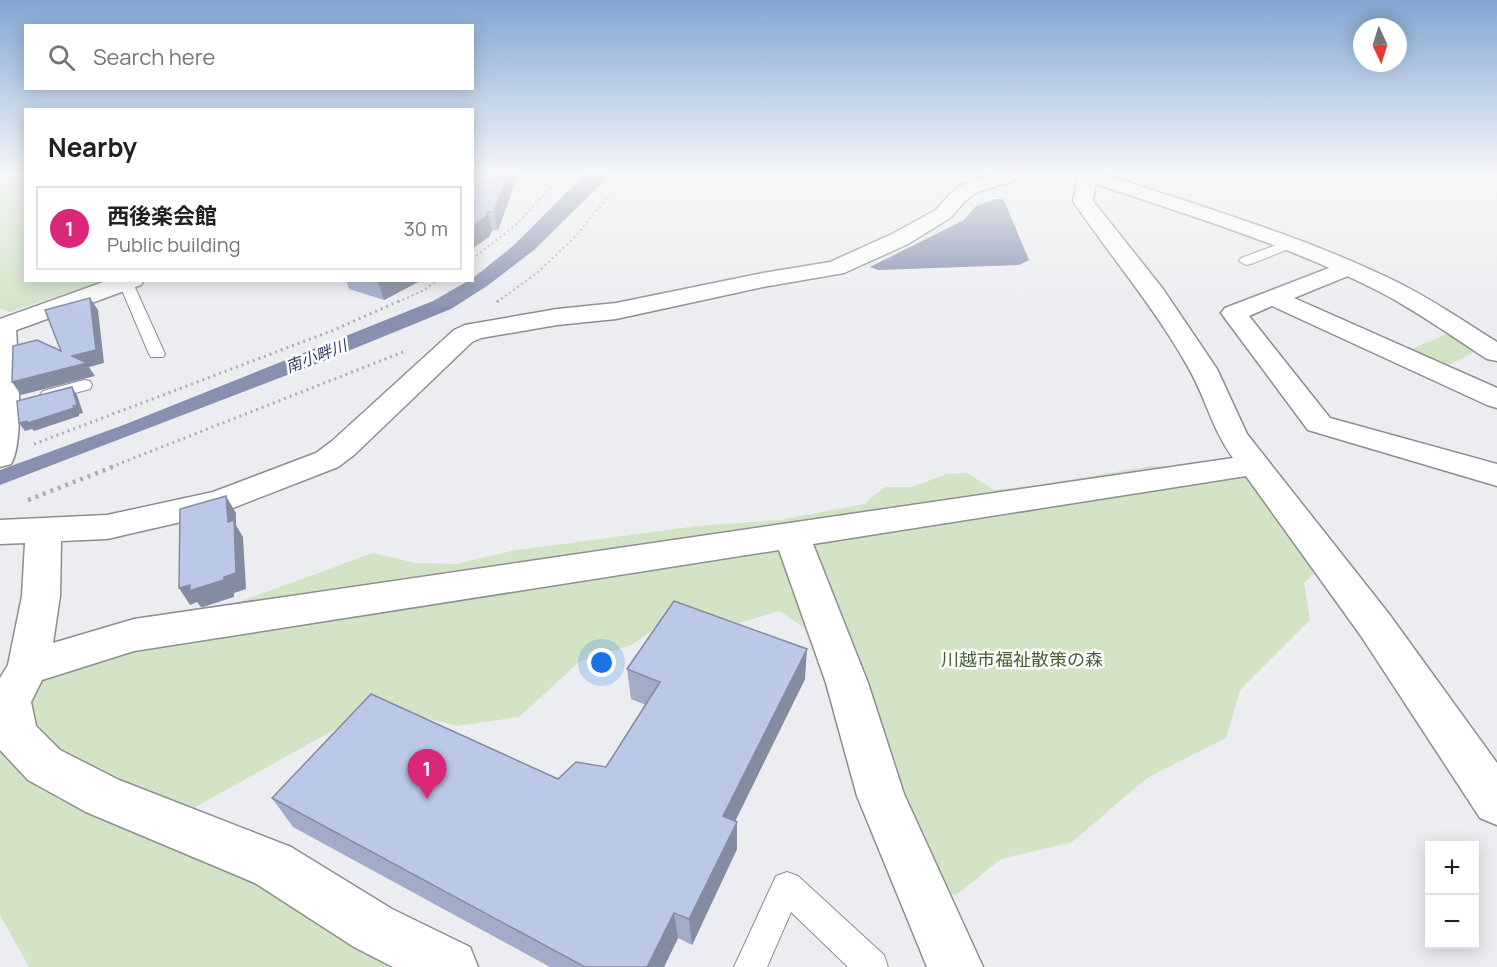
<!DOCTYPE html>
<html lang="en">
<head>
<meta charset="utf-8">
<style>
  body { margin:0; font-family:Manrope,"Noto Sans JP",sans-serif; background:#f6f6f6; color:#202124 }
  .controls { position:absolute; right:18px; bottom:18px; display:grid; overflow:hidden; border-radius:0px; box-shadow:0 3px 15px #0003 }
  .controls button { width:54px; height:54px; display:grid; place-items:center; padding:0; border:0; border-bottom:2px solid #e0e0e0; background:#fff; color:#202124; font:30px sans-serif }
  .compass { position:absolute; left:1353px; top:18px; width:54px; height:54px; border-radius:50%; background:#fff; box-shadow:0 3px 15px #0003; rotate:176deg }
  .you { position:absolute; left:602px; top:663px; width:21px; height:21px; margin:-15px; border:4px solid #fff; border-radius:50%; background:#1a73e8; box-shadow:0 0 0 9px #1a73e833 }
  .badge { display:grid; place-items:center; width:39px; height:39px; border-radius:50%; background:#db2777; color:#fff; font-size:20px; font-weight:700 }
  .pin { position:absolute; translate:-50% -50px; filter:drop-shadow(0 2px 3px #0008) }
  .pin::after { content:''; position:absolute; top:32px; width:21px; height:18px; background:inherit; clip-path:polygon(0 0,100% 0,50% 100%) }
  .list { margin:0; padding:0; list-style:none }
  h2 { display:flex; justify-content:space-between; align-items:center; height:78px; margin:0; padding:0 24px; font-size:26px }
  h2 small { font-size:20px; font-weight:400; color:#757577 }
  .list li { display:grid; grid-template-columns:39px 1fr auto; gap:18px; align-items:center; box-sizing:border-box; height:84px; margin:0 12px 12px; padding:0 12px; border:2px solid #e0e0e0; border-radius:0px }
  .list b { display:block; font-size:22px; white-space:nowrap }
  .list p { margin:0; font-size:20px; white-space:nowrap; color:#757577 }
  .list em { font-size:20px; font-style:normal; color:#757577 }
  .icon { flex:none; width:33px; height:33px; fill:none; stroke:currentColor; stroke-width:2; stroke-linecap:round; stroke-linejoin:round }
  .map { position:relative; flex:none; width:1497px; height:967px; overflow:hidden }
  .search { position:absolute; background:#fff; box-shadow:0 3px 15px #0003; left:24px; top:24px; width:450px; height:66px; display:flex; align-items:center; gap:15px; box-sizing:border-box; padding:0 21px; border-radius:0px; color:#757577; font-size:22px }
  .panel { position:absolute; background:#fff; box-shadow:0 3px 15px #0003; left:24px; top:108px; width:450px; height:174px; border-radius:0px }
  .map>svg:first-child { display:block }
  .green { fill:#d2e3c6 }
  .water { fill:#8791af }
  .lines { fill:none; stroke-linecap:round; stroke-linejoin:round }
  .lane-casing { stroke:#8d8e91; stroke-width:2 }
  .street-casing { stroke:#8d8e91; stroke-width:3 }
  .secondary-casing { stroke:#8d8e91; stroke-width:3 }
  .path-far2 { stroke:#adaeb1; stroke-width:2; stroke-dasharray:2 3; stroke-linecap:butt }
  .path-far1 { stroke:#adaeb1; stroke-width:3; stroke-dasharray:2 4; stroke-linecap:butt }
  .path { stroke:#adaeb1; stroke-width:4.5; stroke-dasharray:3 5; stroke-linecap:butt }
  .lane { fill:#fff; fill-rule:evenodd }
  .street { fill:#fff; fill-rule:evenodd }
  .secondary { fill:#fff; fill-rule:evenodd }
  .wall { fill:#a2acc8 }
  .shaded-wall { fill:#848ca2 }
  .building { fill:#bcc8e8; stroke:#848ca2; stroke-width:1.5 }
  .labels { text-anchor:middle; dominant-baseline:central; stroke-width:5; stroke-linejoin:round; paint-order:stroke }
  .water-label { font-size:16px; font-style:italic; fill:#313e69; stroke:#fff }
  .near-park-label { font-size:18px; fill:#465f31; stroke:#fff }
</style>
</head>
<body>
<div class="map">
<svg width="1497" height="967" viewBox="0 0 1497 967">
  <rect width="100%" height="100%" fill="#ebedf0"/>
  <g class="green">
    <polygon points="0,175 25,175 26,280 104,281 10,312 0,308"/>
    <polygon points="1451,332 1478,350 1442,369 1405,352"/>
    <polygon points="1151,466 1216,466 1291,489 1313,523 1321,568 1304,583 1310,620 1240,690 1226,738 1147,778 1072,842 1001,859 956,895 901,884 857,707 807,630 780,611 740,623 671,618 631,645 580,661 519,717 457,726 382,706 330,732 192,809 220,868 282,895 409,967 29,967 0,915 0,710 42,674 373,553 415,563 456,564 511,551 697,526 780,520 864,504 885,487 912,487 947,474 967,473 994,490 1039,485"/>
  </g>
  <g class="water">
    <polygon points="584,175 610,175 534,250 487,286 451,309 321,362 0,485 0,470 126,424 433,301 468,281 472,280 473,278 513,246"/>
    <polygon points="995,199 1002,199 1005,203 1029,260 1019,265 878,270 870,267 964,220 976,206"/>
  </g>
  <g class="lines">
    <defs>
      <g id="lane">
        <polygon points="1289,240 1294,241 1295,244 1294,247 1251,264 1246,265 1239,261 1241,258"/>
        <polygon points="121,280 131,280 133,283 165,354 163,357 151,357 149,354 119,283"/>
        <polygon points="84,380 90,381 92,385 90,389 49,400 43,399 40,395 43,391"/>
        <polygon points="787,872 798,876 884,955 888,967 848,967 791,912 767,967 734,967 776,876"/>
      </g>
      <g id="street">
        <path d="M992,175H1020L1018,179L976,193L965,201L950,218L908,244L844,273L763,287L616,319L557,325L481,338L472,342L354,455L338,467L220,513L107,539L61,541L60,596L53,643L134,619L1233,458C1211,427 1206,398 1188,367C1155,308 1111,257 1073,201L1079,175H1097L1093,201L1163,289L1217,369L1247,434L1389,614L1497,763V825L1480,818L1361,636L1246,476L813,544L868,683L904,794L983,967H927L857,796L826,683L779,550L134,651L42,680L31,702L36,726L60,750L119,780L291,847L392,909L470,947L478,967H393L354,947L255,883L86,812L28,780L0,750V678L8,665L22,596L25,543L0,544V520L107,515L213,492L316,453L332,441L454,330L465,325L557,309L616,303L763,273L830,262L892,234L936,210L951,193L962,185Z"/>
        <polygon points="1347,261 1355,263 1359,268 1355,273 1294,298 1497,388 1497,408 1487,405 1272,306 1249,316 1330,418 1497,464 1497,486 1308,430 1221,313 1225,308"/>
        <path d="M3,319L12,322L16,327C17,356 25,443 11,464L0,467V320Z"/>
      </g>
      <g id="secondary">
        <path d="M1080,175H1107C1205,208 1306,237 1399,283C1433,300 1465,322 1497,342V361L1487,359C1453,337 1418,312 1382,293C1288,244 1183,214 1082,179Z"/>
        <polygon points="109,280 144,280 141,285 0,336 0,319"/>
      </g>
    </defs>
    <use href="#lane" class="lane-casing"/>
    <use href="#street" class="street-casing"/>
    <use href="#secondary" class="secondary-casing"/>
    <g class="path-far2">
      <polyline points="472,259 517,224 562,175"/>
      <polyline points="398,302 422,291 438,280"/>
      <polyline points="497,302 537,273 574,238 626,175"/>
    </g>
    <g class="path-far1">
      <polyline points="497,302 499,300"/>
      <polyline points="34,444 334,330 401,300"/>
      <polyline points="111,467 403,352"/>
    </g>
    <polyline class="path" points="28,500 115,466"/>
    <use href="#lane" class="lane"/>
    <use href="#street" class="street"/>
    <use href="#secondary" class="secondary"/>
  </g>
  <g class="wall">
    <polygon points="472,175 518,175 498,230 492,231 489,237"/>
    <polygon points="346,280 422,280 384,300 349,289"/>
    <polygon points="627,669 805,679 735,821 737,822 737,849 692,945 678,938 664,967 550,967 293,827 272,798 558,779 606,767 646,705 631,699"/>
  </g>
  <g class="shaded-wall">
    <polygon points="508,175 518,175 498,230 494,211"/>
    <polygon points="488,212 492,231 489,237 472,249 472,226"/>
    <polygon points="377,280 422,280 384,300"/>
    <polygon points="90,298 98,310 104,363 89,367 95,376 21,395 12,382 72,356"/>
    <polygon points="72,387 77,395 83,413 79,414 79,416 34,431 32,429 25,431 19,423 73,406"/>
    <polygon points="226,496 236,513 236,525 243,537 246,589 234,593 234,597 203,607 201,607 197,602 190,605 179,588 228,522"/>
    <polygon points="807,649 805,679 724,844 723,816"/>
    <polygon points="737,822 737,849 692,945 689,919"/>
    <polygon points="674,913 678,938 664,967 647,967"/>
  </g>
  <g class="building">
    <polygon points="472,175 508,175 494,211 488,212 485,218 472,226"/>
    <polygon points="90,298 96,350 72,356 87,363 12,382 13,346 37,340 61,351 45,310"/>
    <polygon points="72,387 77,405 73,406 74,408 28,423 27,421 19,423 17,401"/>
    <polygon points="226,496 228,522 234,520 236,573 224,577 224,580 192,590 190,591 190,585 179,588 180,509"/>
    <polygon points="674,601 807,649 723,816 737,822 689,919 674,913 647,967 585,967 272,798 371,694 558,779 576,762 606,767 660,682 627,669"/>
  </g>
  <linearGradient id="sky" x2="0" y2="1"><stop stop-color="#81a6d1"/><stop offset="0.56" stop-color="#f6f7f8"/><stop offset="1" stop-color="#f6f7f8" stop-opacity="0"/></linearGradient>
  <rect width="1497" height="310" fill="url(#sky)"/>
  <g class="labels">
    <g class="water-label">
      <text transform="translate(316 356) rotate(-21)">南小畔川</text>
    </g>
    <g class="near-park-label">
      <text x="1022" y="659">川越市福祉散策の森</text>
    </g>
  </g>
</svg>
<div class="controls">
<button>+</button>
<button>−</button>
</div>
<svg class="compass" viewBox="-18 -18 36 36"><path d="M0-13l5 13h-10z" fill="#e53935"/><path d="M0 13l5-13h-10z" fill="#757577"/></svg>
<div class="you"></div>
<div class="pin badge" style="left:427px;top:799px">1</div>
<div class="search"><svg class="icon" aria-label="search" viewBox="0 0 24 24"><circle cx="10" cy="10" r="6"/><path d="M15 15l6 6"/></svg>Search here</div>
<section class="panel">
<h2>Nearby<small></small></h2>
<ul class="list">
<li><span class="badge">1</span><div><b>西後楽会館</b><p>Public building</p></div><em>30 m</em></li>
</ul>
</section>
</div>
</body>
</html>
